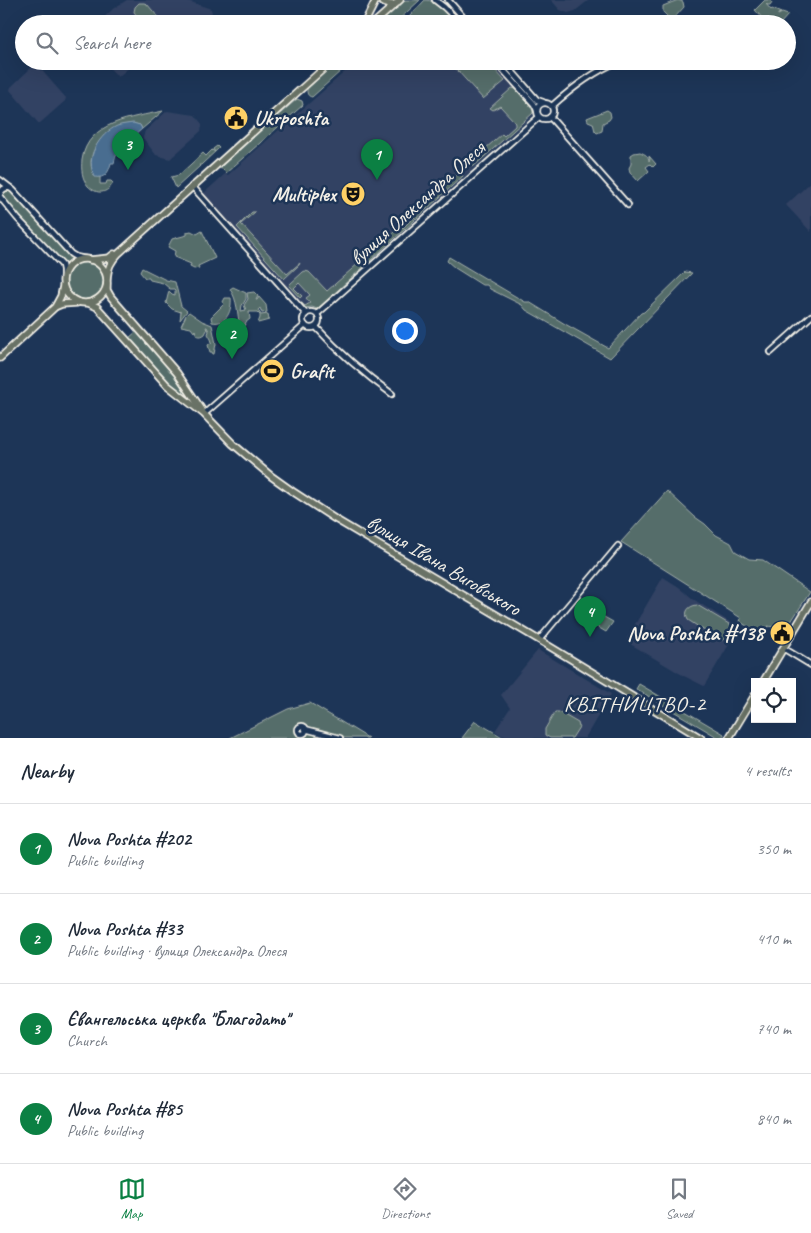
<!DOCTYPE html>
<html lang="en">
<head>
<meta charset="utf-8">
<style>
  body { margin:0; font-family:Caveat,sans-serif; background:#f6f6f7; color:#1f2937 }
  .controls { position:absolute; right:15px; bottom:15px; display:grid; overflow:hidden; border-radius:0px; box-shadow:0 5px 20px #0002 }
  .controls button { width:45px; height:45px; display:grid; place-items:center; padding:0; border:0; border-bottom:1px solid #e0e1e3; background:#fff; color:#1f2937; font:25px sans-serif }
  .you { position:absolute; left:404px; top:330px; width:18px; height:18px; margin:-12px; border:4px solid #fff; border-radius:50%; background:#1a73e8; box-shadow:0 0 0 8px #1a73e833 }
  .badge { display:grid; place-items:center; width:32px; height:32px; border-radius:50%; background:#0b8043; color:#fff; font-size:16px; font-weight:700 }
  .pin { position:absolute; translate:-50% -41px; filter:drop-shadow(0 1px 2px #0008) }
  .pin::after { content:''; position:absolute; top:26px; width:18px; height:15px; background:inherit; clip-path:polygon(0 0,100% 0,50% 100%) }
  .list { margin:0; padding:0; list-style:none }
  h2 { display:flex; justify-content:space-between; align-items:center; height:65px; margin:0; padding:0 20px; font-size:21px }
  h2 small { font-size:16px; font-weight:400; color:#747a83 }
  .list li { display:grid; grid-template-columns:32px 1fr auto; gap:15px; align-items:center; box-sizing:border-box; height:90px; padding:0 20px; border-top:1px solid #e0e1e3 }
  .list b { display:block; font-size:19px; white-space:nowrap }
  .list p { margin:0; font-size:16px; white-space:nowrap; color:#747a83 }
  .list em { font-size:16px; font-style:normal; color:#747a83 }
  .icon { flex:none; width:28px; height:28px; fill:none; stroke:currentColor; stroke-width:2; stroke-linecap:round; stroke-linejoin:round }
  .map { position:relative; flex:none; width:811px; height:738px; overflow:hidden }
  .search { position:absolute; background:#fff; box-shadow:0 5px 20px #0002; left:15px; right:15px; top:15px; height:55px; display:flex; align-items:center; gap:12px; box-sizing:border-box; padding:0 18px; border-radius:28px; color:#747a83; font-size:19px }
  .sheet { height:425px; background:#fff }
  nav { display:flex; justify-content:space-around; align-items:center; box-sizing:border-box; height:70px; border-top:1px solid #e0e1e3; background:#fff; font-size:14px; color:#747a83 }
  nav a { display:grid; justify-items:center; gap:2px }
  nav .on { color:#0b8043 }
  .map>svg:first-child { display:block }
  .built { fill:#324263 }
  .green { fill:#546d6a; stroke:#a4afa9 }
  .water { fill:#486d90; stroke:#8da2b3 }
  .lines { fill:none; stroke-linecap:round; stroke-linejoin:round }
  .minor-casing { stroke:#f4f1e8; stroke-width:8 }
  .major-casing { stroke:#f4f1e8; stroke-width:9 }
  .minor { stroke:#1d3557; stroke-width:4.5 }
  .major { stroke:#697266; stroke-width:5.5 }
  .labels { text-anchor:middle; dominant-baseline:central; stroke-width:5; stroke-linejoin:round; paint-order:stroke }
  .poi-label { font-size:21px; font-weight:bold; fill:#f4f1e8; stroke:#1d3557; text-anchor:start }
  .street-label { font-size:21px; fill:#f4f1e8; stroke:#1d3557 }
  .neighbourhood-label { font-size:22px; letter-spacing:1px; fill:#f4f1e8; stroke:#1d3557 }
</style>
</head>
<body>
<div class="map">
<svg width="811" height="738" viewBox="0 0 811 738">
  <rect width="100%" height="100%" fill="#1d3557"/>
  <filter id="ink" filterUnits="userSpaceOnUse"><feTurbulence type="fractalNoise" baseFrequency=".02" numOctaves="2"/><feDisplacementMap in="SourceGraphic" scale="10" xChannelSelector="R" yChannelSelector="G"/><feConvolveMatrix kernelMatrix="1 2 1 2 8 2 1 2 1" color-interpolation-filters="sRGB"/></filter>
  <g filter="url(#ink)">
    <g class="built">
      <polygon points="127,0 185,0 211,9 212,13 210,22 207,24 97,24 114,8"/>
      <polygon points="551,0 589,0 575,11 568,13 560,10"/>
      <polygon points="103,61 137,61 118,77"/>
      <polygon points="357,61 492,61 534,107 534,111 533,115 317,309 312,307 304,308 203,194 225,174 228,175"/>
      <polygon points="37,65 66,98 65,101 39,124 10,90 11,87 33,66"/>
      <polygon points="167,111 195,115 202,124 202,126 201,131 170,159 156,155 143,138 145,131"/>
      <polygon points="811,182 811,232 786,205"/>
      <polygon points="663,577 679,587 693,599 739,628 704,686 684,676 627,642 627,638"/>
      <polygon points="538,650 611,694 585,738 507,738 495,731 510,708 501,695"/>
    </g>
    <g class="green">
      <polygon points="405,0 420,0 394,24 378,24"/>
      <path d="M425,0C438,0 447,13 456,22L453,24H415L409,17Z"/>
      <polygon points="678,0 683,2 684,7 675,17 671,19 668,17 663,12 663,6"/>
      <polygon points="765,0 769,0 772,2 770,5 768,5 766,4 771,10 772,9 781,13 778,14 778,15 782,13 788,15 780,24 768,24 755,10"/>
      <polygon points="139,3 144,3 147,4 164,24 144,24 134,12 135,7"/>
      <path d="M337,61H352L312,97C307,96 307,93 307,89Z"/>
      <polygon points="449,61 487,61 505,81 483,99"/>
      <polygon points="512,88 516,89 532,108 533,113 473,167 469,163 502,134 504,136 515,126 515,124 514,121 500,106 493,110 490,108"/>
      <polygon points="297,99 302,101 303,105 226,173 222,169 218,168 274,118 281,113"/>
      <polygon points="607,110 610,112 611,117 609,120 603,123 602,131 597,133 595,131 593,123 588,121 587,118"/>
      <path d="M163,111L142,129L140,125C115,117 79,151 95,176L100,177V184H106L107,181H111L113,183C107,194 97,195 88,186C82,179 81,169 82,160C88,121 132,118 163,111Z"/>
      <polygon points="217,146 219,148 201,165 199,165 200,166 176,188 171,177 179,175 203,153 206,156 212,150 215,152 213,149"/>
      <path d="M640,152C645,154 649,156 649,161L650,159L649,156L656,164L653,167L650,164L646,167L649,171L638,181L630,172L629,168L631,164V155L634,153Z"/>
      <polygon points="460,172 463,176 416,219 414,217 418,213 417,211"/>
      <polygon points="4,190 11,190 75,259 69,262 66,266 4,200 1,195"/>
      <polygon points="252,212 255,212 241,224 287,274 300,263 299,265 284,279 237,227"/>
      <polygon points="413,218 415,220 317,309 312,307 304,308 301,303 302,303 305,306 310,303 306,298 310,295 299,283 294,288 302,296 300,298 289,286 290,284 303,272 305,271 309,272 327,291 401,226 403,228"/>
      <polygon points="191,231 197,234 202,231 215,258 198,266 199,268 194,269 190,267 191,264 174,257 175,251 168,247 172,239 187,235 187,232"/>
      <polygon points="449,257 525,302 529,302 565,324 608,348 641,313 644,312 685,272 692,273 610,358 526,310 522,305 490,289 487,285 482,285 455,268 447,261"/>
      <circle cx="85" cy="281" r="20"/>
      <polygon points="142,268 166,280 175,282 181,306 187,311 180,320 181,312 172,309 166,303 169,291 172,294 175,295 175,290 174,289 170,289 163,283 150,280 149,278 145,278 140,272"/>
      <path d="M233,287L246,293V299L243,304L242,305L241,311L246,310L244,305L248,299L247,293L254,292L258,296L256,300H257L259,297L266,305L267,312L262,313L260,308L258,310L261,315L268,314L269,320L258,323L260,318V315L257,312H249L250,319L245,323L246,325L240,327C237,313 238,301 230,289Z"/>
      <path d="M225,298H231C232,310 227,325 212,322L211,317L224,304L223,302Z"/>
      <path d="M189,312L202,321L212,325L216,344L214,354H213L212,352H210L208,345L212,342L211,339L208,334L209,331L207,327H206L207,330L205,334C200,338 196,336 195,330L194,332L191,328L181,326L186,315Z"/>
      <polygon points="137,331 177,376 192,398 190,400 169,383 129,338"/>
      <polygon points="667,491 695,517 705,524 716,535 731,543 735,551 749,559 763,560 810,592 785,631 779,628 768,626 763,635 740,622 741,618 621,542"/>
      <path d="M697,605L729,624C735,632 729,641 719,640L688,620C684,612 688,606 697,605Z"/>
      <polygon points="588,608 613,622 606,632 582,618"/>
      <polygon points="639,684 724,734 722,738 719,738 636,689"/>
      <polygon points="310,703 368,738 230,738 288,709"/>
      <polygon points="555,712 559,712 578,723 579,727 572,738 550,738 545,735 545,729"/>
      <polygon points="475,721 504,738 462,738"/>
    </g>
    <path class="water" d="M133,123L140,125L142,129C131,139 116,148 114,163H111C109,172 105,179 95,177C84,159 99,134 117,126C122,124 128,124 133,123Z"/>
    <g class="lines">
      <defs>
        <g id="minor">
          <polyline points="435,0 444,7 461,24"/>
          <polyline points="448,0 469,24"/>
          <polyline points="495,61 534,104 537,110"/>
          <polyline points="503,61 537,100 543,102"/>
          <polyline points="745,61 753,65"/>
          <circle cx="545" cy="111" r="8"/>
          <path d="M552,106C573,87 593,72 619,61"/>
          <polyline points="550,117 628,205"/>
          <polyline points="0,180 13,190 71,254 76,257 86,259"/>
          <polyline points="192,186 306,314"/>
          <path d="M0,194C2,189 5,187 10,188"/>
          <polyline points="0,197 18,219 62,265 63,270 63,278"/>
          <circle cx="311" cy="320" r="8"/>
          <polyline points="317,314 539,117"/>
          <path d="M316,327C339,352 364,374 392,394"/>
          <polyline points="771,352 811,316"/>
          <polyline points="204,414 305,325"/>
          <polyline points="539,640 618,546"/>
          <polyline points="783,648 811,665"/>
          <circle cx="302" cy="730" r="4"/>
          <polyline points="305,729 340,738"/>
        </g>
        <g id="major">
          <path d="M380,0C385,5 390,5 396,4"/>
          <polyline points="364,24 376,0"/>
          <polyline points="373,24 400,0"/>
          <circle cx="85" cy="281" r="22"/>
          <polyline points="90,260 109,258 114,254"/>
          <path d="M107,279C108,268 110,262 118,254L332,61"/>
          <polyline points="107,283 107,290 111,297 177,373 202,410"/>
          <polyline points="88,303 97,307 167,385 204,414 233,444 271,476 292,491 335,519 539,640 701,738"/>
          <polyline points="57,306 62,304 77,303"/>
          <polyline points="0,358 55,307 61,296 63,286"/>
          <polyline points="763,682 811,602"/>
          <polyline points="729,738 755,695"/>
        </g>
      </defs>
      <use href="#minor" class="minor-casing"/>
      <use href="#major" class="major-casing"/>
      <use href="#minor" class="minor"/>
      <use href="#major" class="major"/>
    </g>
  </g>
  <defs>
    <symbol id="civic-disc" viewBox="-11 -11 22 22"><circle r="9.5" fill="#ffd166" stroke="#1d3557"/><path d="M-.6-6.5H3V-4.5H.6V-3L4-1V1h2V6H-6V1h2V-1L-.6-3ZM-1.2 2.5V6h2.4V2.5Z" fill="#111"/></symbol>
    <symbol id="theatre-disc" viewBox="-11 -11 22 22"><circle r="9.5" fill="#ffd166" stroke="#1d3557"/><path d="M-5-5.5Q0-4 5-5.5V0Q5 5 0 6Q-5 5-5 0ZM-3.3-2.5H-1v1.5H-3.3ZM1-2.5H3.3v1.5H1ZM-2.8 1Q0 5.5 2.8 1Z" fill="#111"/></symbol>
    <symbol id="stadium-disc" viewBox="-11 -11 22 22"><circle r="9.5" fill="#ffd166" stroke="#1d3557"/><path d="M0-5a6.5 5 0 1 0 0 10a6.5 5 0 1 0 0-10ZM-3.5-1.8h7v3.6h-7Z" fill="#111"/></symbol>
  </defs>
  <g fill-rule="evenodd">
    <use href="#civic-disc" x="222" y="104" width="28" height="28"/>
    <use href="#theatre-disc" x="339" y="180" width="28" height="28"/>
    <use href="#stadium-disc" x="258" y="357" width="28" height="28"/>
    <use href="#civic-disc" x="768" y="619" width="28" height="28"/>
  </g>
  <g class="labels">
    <g class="poi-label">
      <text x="254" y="118">Ukrposhta</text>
      <text x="336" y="194" text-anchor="end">Multiplex</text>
      <text x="290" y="371">Grafit</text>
      <text x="764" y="633" text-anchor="end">Nova Poshta #138</text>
    </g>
    <g class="street-label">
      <text transform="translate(417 203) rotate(-42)">вулиця Олександра Олеся</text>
      <text transform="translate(444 565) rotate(31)">вулиця Івана Виговського</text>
    </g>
    <g class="neighbourhood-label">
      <text x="635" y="704">КВІТНИЦТВО-2</text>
    </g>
  </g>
</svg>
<div class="controls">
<button><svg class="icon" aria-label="locate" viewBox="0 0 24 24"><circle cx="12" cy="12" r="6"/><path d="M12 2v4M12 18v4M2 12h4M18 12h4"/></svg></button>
</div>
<div class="you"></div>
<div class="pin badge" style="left:377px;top:180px">1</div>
<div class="pin badge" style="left:232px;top:359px">2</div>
<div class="pin badge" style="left:128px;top:170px">3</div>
<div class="pin badge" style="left:590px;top:637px">4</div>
<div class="search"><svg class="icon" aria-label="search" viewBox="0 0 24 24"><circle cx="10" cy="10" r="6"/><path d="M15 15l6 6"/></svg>Search here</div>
</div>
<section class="sheet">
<h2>Nearby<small>4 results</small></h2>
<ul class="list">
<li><span class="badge">1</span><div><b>Nova Poshta #202</b><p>Public building</p></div><em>350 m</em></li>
<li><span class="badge">2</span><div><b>Nova Poshta #33</b><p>Public building · вулиця Олександра Олеся</p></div><em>410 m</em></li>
<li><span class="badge">3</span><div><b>Євангельська церква ''Благодать''</b><p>Church</p></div><em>740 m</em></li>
<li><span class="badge">4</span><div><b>Nova Poshta #85</b><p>Public building</p></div><em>840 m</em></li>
</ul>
</section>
<nav>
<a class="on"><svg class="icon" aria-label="map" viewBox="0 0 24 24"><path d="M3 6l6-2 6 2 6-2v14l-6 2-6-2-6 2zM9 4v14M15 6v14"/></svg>Map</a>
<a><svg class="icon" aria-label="directions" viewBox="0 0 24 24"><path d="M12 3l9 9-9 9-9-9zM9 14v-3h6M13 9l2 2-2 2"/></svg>Directions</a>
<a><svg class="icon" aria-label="saved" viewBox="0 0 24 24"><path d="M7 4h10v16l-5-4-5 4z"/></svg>Saved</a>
</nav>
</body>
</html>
